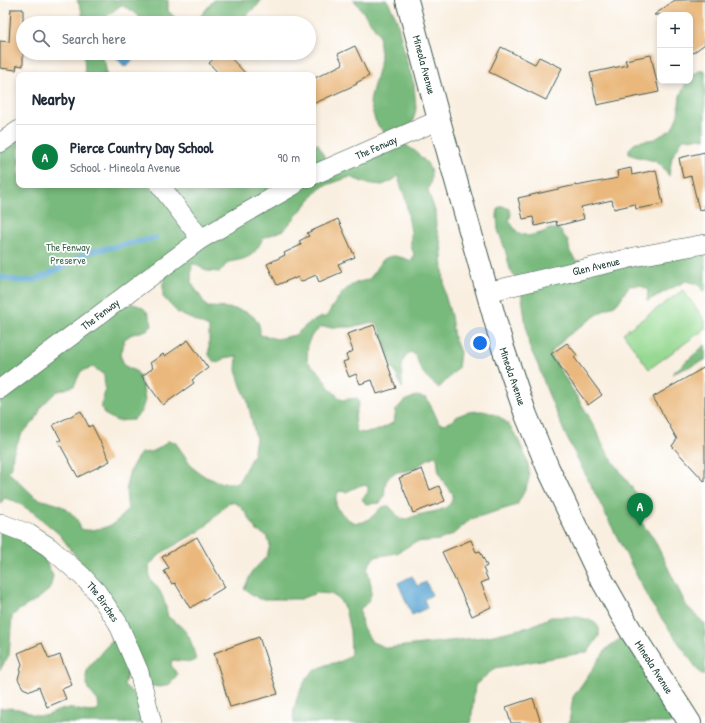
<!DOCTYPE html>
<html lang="en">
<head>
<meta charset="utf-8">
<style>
  body { margin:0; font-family:"Patrick Hand",sans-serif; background:#f2f2f3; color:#1f2937 }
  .controls { position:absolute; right:12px; top:12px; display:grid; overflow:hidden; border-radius:8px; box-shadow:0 2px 6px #0003 }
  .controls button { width:36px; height:36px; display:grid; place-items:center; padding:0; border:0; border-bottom:1px solid #e0e1e3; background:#fff; color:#1f2937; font:20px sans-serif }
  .you { position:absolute; left:480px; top:343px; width:14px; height:14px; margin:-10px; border:3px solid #fff; border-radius:50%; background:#1a73e8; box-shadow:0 0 0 6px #1a73e833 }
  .badge { display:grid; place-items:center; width:26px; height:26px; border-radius:50%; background:#0b8043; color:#fff; font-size:13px; font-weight:700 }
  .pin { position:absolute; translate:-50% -33px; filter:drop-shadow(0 1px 2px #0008) }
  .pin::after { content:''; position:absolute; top:21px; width:14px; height:12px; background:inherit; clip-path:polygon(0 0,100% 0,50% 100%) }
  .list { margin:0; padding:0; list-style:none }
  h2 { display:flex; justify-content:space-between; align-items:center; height:52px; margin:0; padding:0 16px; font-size:17px }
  h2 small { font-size:13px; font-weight:400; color:#747a83 }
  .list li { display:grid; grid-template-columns:26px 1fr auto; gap:12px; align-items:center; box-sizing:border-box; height:64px; padding:0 16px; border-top:1px solid #e0e1e3 }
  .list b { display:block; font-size:15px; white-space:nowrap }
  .list p { margin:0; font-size:13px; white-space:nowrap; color:#747a83 }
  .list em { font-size:13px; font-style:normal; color:#747a83 }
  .icon { flex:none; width:22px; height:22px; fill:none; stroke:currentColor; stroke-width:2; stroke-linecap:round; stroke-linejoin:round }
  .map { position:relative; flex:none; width:705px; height:723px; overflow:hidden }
  .search { position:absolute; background:#fff; box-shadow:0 2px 6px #0003; left:16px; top:16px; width:300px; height:44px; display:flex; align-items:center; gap:10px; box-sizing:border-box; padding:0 14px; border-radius:22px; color:#747a83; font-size:15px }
  .panel { position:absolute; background:#fff; box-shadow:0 2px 6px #0003; left:16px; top:72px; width:300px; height:116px; border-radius:8px }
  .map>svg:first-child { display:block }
  .green { fill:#96d992; stroke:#5a8b63 }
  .forest { fill:#78b97c; stroke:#4c7b58; fill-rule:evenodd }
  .water { fill:#5ba6d3; stroke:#3d7284 }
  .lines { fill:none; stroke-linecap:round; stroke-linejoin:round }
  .stream { stroke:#5ba6d3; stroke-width:5.5 }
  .building { fill:#eab87c }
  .street-casing { stroke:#40584e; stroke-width:20 }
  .secondary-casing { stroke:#40584e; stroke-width:24 }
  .street { stroke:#fff; stroke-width:19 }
  .secondary { stroke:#fff; stroke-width:22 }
  .labels { text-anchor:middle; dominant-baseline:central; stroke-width:3.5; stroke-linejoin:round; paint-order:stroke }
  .street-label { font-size:11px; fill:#1f3d34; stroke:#fff }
  .park-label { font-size:11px; fill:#3d644c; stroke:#fff }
</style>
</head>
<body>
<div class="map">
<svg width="705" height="723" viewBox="0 0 705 723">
  <rect width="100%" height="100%" fill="#fff"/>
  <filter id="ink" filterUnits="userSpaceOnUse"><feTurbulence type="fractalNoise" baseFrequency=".025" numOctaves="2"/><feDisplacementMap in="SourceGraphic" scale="8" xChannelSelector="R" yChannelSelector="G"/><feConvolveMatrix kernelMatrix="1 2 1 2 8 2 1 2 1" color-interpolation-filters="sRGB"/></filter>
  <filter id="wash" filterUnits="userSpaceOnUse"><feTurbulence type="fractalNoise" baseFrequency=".012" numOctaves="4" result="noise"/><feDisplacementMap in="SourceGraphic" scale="16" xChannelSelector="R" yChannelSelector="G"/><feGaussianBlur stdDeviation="0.9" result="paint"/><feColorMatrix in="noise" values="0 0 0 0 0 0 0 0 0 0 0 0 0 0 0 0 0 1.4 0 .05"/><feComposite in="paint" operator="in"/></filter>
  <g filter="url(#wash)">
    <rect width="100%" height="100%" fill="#f9efe0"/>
    <polygon class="green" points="683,290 705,320 705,329 649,369 623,333"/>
    <g class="forest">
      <polygon points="77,0 168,0 168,11 181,23 144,23 134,12 121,5 106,17 104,23 83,23 82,11"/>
      <polygon points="214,0 261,0 258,5 237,23 183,23 198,19"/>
      <path d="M353,0H387L396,17L407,63L414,84L416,109L412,125L403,141L407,146L415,151L427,163L431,171V180L428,191L435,211L436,227L441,244L445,295L451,316L454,338L460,352L458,368L439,388C434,383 426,378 422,371C417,364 419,357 411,352C398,358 403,375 402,388L391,363L381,332L377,324L368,323L352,327H321L312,335L308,343L307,361L320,373L330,389L342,400L357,398L359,402C356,412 352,422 357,432C371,435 382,429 394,422L396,410L404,401L416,396L426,398L432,408L439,423C449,426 452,419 460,415C467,412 474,411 481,411C486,411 497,415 501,418C514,426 531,462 529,477C528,487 521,497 517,505L471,519L452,535L439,540L415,542L397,553L374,557L367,568C371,585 377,597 360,609L362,626L372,642L387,648L484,637L529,627L551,617H577L594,621L599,628V636L588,652L495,668L475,685L471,723H294C291,709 301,685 310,674C313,671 322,667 326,665C338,661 341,664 351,654L350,631L345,609L339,599L331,594L317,593L300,599H259L244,589L252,572L267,556L270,545L267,536L257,531L246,513L236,503L229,502L203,529L163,552L149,565L150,579C163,592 164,599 168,617C189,631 190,636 196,660L192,662L172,660L171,665L177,674C174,684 164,689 153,686C146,684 135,674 128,671L124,685L147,705L152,723H0V708C6,708 12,708 19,709C26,711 32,715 39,716C48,717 55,711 63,709C75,707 85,714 97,711L99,707L98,701L88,689L86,678L87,669L112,640L107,619L82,564L59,534L34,513L15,501L4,498L0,505V143L19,130V185H313V144H318L326,160L388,136L379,127L375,120L370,103L371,96L381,59L379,34L355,1ZM400,175L399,181L405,197L411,232V246L414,254L412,261C397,256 388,251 377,267C375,270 373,275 371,277C367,281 361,281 356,283C341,290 335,303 326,317H321L308,324L295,335L277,339L260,335C260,332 260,328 259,325C252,306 223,308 207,307L191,282L192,263L208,271L220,272L228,262C248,259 254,257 263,238L284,230L321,187L350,177L365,183L382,185L392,181ZM167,273L163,283V297L178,313L209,327V355L214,362L219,363L224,358L237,356L236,370L241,386L247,399L256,439L253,455L238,483H222L206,477L194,469L175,442L167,441C159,450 153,452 141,453C127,470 124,486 128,508C119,520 113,527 97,529C90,530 88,531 81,529C78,516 65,506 53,503C47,501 40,500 35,497C26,489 18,480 8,472L12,466L13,453L22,433L35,421L41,407L56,392L74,386L81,371L93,367L104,375L105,392L101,405L104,414L117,421L133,420L141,412L145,400L143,389L137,372L125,366L120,355L123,348L124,340C135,329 143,335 152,326C149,304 136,304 117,302ZM436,456C439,462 437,466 439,472C442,481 447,488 453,494C453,511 434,511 422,514C416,515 410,518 404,520C395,516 396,512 389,506C380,506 379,510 374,515C357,530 348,521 336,507V497L339,491L346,492L361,485L368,486V492L362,499L366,504L380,503C388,495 382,488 387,480C394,469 402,473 411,470C421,467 425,458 436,456Z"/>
      <polygon points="84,53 99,53 105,63 107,75 85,75"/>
      <path d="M699,71H705V139L699,138L683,139L672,157L669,176C657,155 647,162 629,154V149L636,142L655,139L672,129L678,115L680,96L687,81H690V77Z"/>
      <polygon points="503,206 509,209 511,214 509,221 518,233 528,236 541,233 550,229 559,229 568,241 570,252 576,261 705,244 705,292 697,284 686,281 647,301 648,290 640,285 629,286 618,303 601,312 566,337 550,354 587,413 608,454 635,492 638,518 654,539 686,605 705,624 705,675 700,673 650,602 566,436 546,388 538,365 529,346 520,284 510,269 505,249 498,230 497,216 498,208"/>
      <polygon points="705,345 705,360 672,374"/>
      <polygon points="0,523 42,554 53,576 50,589 38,599 19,610 12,616 9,655 0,670"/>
      <polygon points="631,631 690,723 569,723 573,697 607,648"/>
    </g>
    <g class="water">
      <polygon points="112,53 135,53 138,55 125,67"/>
      <polygon points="412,576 417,586 426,582 432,595 424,599 427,608 412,615 398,583"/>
    </g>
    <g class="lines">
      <polyline class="stream" points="0,277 18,281 35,280 49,274 89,252 156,238"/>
    </g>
    <g id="blocks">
      <g class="building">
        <polygon points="675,0 705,0 705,44 690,55 690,15 654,15"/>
        <polygon points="11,9 23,9 23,66 17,65 16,70 0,68 0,41 9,42"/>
        <polygon points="355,46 369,76 356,83 357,84 313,104 313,79 343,64 338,54"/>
        <polygon points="501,47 535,64 539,57 562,68 546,100 489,72"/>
        <polygon points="220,53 226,53 247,75 220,75 209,63"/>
        <polygon points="651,55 659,92 597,105 590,73 627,65 625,60"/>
        <polygon points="705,152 705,209 699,210 691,176 683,178 679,158"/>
        <polygon points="631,168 632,175 656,170 663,204 636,209 635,204 614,209 612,200 581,207 584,219 557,226 556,221 535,226 533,217 523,219 518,198 576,185 576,186 618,178 617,171"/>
        <polygon points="338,219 355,257 338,264 342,272 319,282 316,275 300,282 298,277 294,279 294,278 277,285 267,264 285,255 284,253 301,245 299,241 309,236 307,233"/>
        <polygon points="374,325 396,388 377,394 372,380 360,384 356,374 349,377 343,362 348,360 346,355 353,351 347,334"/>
        <polygon points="188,340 208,368 192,380 194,383 163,405 142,376 153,368 150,363 163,354 165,356"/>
        <polygon points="567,343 577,355 574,357 602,395 588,405 551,354"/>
        <polygon points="705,367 705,482 672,446 677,439 653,397"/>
        <polygon points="81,411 89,427 92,425 110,461 78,477 58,441 61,440 53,425"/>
        <polygon points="422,469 430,490 439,486 445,501 413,513 399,478"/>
        <polygon points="197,537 225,587 190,608 175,583 172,584 164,571 169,568 162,557"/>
        <polygon points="471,540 476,552 480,551 487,566 483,568 488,580 481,583 491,607 472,616 442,552"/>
        <polygon points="259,637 278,694 230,707 214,653"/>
        <polygon points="42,643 49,659 60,655 72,685 62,689 66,699 47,707 39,687 30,691 23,688 18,679 22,664 18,653"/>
        <polygon points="533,698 541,723 511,723 506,707"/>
      </g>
    </g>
  </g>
  <g filter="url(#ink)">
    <use href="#blocks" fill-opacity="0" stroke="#40584e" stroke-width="1"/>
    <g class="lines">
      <defs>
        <g id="street">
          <polyline points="0,143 19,130"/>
          <path id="s1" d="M313,175L439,120"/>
          <polyline points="160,185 201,239"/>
          <path id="s2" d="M487,292L639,256L705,244"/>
          <path id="s3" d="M0,389L201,239L294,185"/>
          <path id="s4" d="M0,523L29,534L49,547L82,576L97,592L118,623L139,672L152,723"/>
        </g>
        <g id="secondary">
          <path id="s5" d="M407,0L439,120L503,348L526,415L548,468L598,573L631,631L690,723"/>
        </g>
      </defs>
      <use href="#street" class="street-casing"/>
      <use href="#secondary" class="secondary-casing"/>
      <use href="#street" class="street"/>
      <use href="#secondary" class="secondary"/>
    </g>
  </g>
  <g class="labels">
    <g class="street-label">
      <text stroke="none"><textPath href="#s5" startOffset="67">Mineola Avenue</textPath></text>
      <text stroke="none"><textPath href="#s1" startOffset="69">The Fenway</textPath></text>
      <text stroke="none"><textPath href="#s2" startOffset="112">Glen Avenue</textPath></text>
      <text stroke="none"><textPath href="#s3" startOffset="125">The Fenway</textPath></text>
      <text stroke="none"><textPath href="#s5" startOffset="391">Mineola Avenue</textPath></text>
      <text stroke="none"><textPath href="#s4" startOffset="132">The Birches</textPath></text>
      <text stroke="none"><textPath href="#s5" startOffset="715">Mineola Avenue</textPath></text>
    </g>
    <g class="park-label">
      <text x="68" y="247">The Fenway<tspan x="68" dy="13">Preserve</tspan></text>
    </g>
  </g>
</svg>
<div class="controls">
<button>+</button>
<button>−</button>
</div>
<div class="you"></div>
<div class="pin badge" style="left:640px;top:526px">A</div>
<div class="search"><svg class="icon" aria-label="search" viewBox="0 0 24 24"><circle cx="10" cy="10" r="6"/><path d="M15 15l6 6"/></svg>Search here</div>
<section class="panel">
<h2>Nearby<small></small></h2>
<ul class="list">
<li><span class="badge">A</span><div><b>Pierce Country Day School</b><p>School · Mineola Avenue</p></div><em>90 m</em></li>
</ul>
</section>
</div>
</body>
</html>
